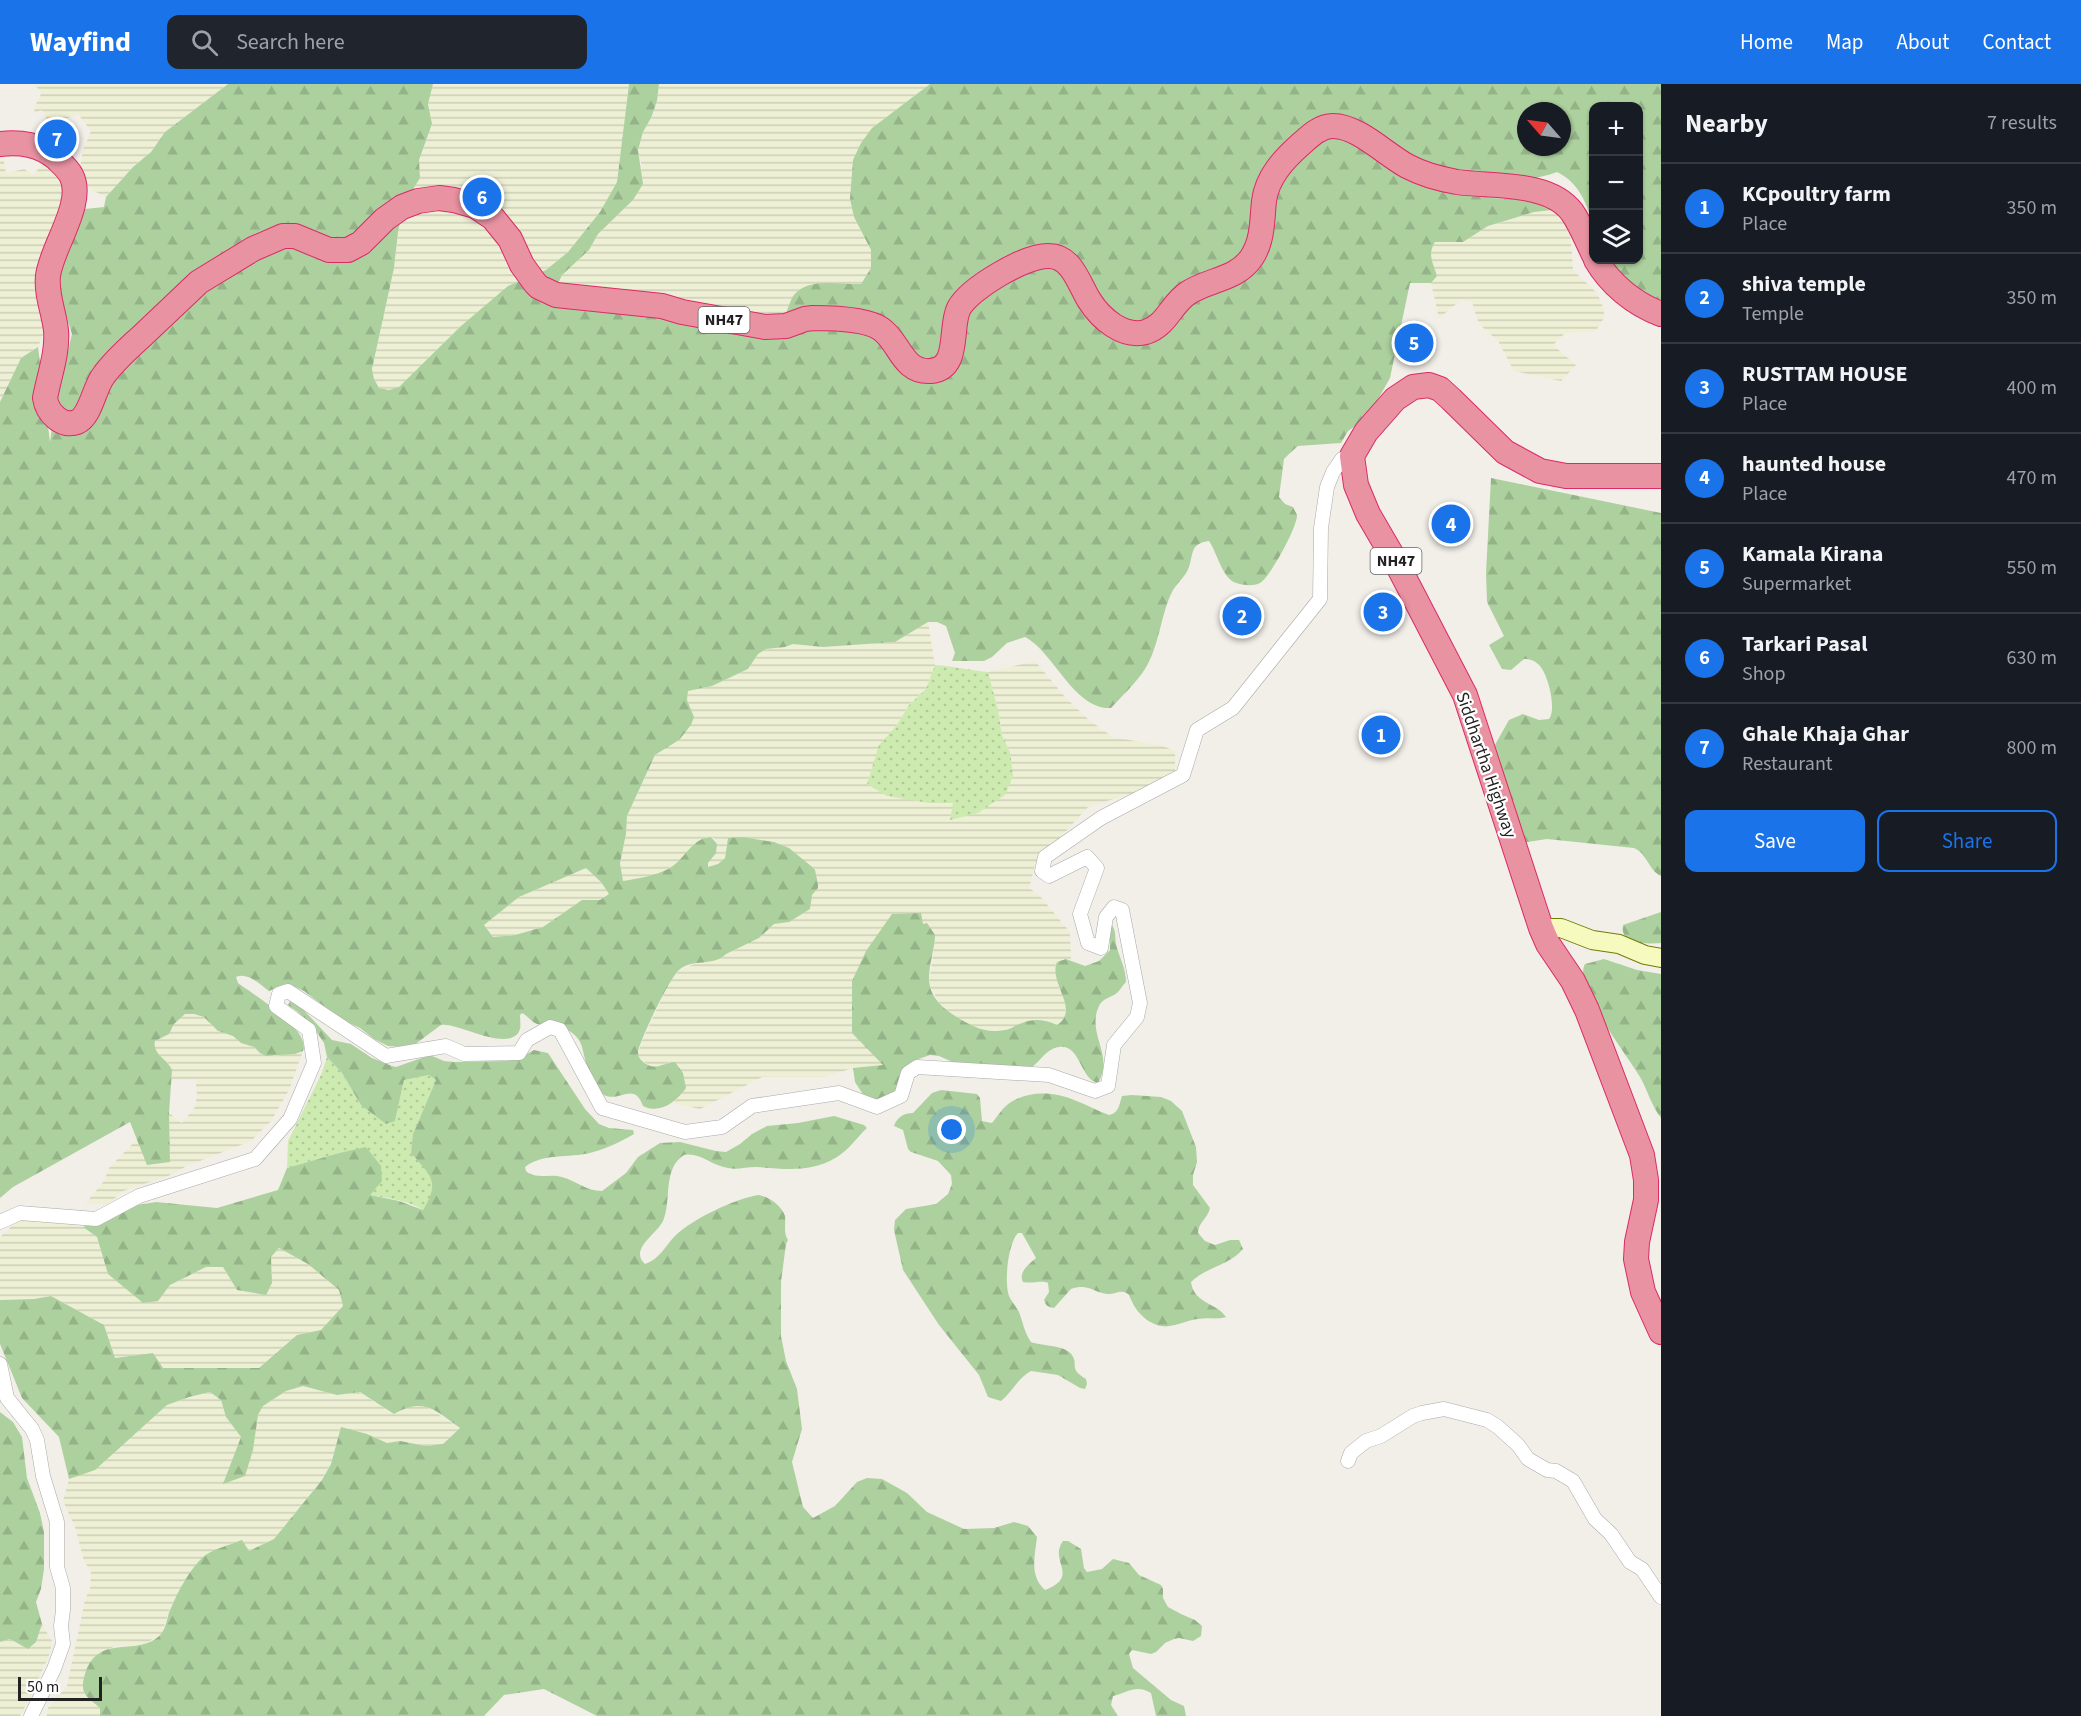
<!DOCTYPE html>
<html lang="en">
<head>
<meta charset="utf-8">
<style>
  body { margin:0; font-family:"Source Sans 3",sans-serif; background:#20242c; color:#f1f3f6 }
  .controls { position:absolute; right:18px; top:18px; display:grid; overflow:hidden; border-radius:12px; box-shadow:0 2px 4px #0004 }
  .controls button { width:54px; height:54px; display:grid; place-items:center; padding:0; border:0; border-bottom:2px solid #363941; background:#171b24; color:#f1f3f6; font:30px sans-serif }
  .compass { position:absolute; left:1517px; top:18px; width:54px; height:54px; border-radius:50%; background:#171b24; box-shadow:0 2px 4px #0004; rotate:298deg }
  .scale { position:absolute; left:18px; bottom:15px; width:84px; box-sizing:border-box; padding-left:6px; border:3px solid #222; border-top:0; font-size:16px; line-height:21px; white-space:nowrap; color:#222; -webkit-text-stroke:4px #fff; paint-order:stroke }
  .you { position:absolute; left:952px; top:1046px; width:21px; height:21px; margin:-15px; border:4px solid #fff; border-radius:50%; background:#1a73e8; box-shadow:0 0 0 9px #1a73e833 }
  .badge { display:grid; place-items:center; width:39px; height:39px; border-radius:50%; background:#1a73e8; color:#fff; font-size:20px; font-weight:700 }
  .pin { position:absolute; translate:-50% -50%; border:3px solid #fff; box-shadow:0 2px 6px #0006 }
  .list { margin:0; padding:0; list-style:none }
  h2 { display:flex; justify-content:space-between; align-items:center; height:78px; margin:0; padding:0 24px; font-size:26px }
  h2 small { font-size:20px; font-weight:400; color:#9ea1a6 }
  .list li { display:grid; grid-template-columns:39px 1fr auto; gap:18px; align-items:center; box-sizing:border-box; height:90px; padding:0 24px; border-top:2px solid #363941 }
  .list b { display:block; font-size:22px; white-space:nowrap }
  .list p { margin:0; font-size:20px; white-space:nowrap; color:#9ea1a6 }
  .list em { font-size:20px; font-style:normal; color:#9ea1a6 }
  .actions { display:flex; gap:12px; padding:18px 24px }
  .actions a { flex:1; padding:14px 0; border:2px solid #1a73e8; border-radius:12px; text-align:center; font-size:21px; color:#1a73e8 }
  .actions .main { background:#1a73e8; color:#fff }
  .icon { flex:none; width:33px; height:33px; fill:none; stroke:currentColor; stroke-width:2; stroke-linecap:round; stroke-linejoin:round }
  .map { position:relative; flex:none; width:1661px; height:1632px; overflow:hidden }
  header { display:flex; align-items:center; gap:36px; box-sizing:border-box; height:84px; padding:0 30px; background:#1a73e8; color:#fff }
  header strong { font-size:28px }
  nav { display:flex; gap:33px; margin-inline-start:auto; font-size:21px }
  .search { width:420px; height:54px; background:#20242c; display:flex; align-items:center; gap:15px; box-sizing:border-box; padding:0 21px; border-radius:12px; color:#9ea1a6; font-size:22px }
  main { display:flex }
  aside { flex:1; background:#171b24 }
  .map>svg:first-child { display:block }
  .farmland { fill:url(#farmland-rules) }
  .grass { fill:url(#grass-dots) }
  .forest { fill:url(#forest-firs); fill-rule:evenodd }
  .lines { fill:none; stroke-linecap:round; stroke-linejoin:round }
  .street-casing { stroke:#a9a9a9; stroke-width:15 }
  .secondary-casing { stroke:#707d05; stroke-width:20 }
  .highway-casing { stroke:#dc2a67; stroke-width:26 }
  .street { stroke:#fff; stroke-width:14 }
  .secondary { stroke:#f7fabf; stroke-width:18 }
  .highway { stroke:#e892a2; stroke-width:24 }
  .labels { text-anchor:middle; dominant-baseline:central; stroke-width:4.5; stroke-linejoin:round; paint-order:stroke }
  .shield { fill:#fff; stroke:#646464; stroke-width:1.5 }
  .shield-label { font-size:16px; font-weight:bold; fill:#222 }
  .street-label { font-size:18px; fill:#222; stroke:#fff }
</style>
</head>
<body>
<header>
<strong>Wayfind</strong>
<div class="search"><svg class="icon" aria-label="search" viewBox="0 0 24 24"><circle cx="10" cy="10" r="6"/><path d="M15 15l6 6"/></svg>Search here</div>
<nav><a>Home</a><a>Map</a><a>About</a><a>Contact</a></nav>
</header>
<main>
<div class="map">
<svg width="1661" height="1632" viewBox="0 0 1661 1632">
  <defs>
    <pattern id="farmland-rules" width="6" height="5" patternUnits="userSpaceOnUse" patternTransform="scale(1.5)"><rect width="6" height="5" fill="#eef0d5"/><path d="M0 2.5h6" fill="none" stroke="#ccceb7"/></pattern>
    <pattern id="grass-dots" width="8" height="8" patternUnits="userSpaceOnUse" patternTransform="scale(1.5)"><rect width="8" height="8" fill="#cdebb0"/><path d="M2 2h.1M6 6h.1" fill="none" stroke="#b0c997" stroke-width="1.8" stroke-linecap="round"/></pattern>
    <pattern id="forest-firs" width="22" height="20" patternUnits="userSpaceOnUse" patternTransform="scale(1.5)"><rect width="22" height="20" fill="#add19e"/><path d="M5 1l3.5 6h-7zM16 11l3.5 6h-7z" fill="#95b388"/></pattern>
  </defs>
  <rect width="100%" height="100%" fill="#f2efe9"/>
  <g class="farmland">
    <polygon points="35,0 228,0 165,48 151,68 133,83 106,113 88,104 80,83 83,66 91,47 78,30 65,35 62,46 55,44 49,58 36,53 38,44 47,43 49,40 42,26 35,29 34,24 41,10"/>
    <polygon points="433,0 629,0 617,98 600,128 568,168 546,186 508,203 461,242 399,304 389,306 379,304 374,295 372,285 394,184 398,148 404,120 420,94 419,76 432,41 428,20"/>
    <polygon points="659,0 930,0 872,44 850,115 854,133 871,166 871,184 861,200 842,201 824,199 785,233 763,235 557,202 562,191 589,166 598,150 633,116 642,83 638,66 643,48 651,34 657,17"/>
    <polygon points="3,72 6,89 24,85 33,91 43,79 63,91 66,113 45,246 38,263 21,274 0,318 0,73"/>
    <polygon points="1552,126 1565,135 1571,156 1573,186 1597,209 1604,225 1604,234 1595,248 1565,249 1553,261 1576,281 1561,297 1514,287 1498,257 1479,240 1472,218 1461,216 1439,234 1431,199 1437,192 1430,174 1430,165 1435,157 1463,158 1488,142 1534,128"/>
    <polygon points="928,538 935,581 926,605 909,621 896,642 879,661 944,718 953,719 950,736 1010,668 1002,651 998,626 988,588 1035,577 1066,614 1089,636 1113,653 1163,662 1175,667 1175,688 1145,708 1126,711 1088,723 1035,781 1029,804 1039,811 1070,848 1071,876 1066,875 1057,878 1055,883 1059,903 1064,911 1066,930 1064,934 1057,941 1042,935 1022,939 1013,944 1003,947 982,946 966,940 942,924 929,900 935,855 883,981 853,984 825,993 762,993 700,1025 673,1019 683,1008 670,978 661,983 651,983 639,974 638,970 642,957 669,899 678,887 701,877 709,878 722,874 726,870 759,854 774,840 789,838 818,804 818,800 815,786 727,759 725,774 718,780 708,783 708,779 716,769 715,755 711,753 706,753 673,782 663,787 652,792 623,797 620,779 626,750 627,732 655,671 679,656 694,633 687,616 688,607 712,602 748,585 758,570 766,565 785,563 793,560 823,563 895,558"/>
    <polygon points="586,784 601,798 609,810 600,816 582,816 543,843 515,851 493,853 484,841 519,813"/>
    <polygon points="189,929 204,933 218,947 233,952 241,959 254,963 260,969 275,972 303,967 289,1006 271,1037 251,1057 187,1082 168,1092 123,1107 108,1120 85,1120 104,1097 109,1084 138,1054 147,1081 170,1078 169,1029 182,1039 195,1023 197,1012 196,996 172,996 170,981 155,966 154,962 155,957 169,950 174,940 185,930"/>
    <polygon points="41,1133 83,1143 97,1153 108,1190 158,1217 170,1201 206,1183 223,1183 237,1206 266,1210 272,1199 271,1173 279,1164 308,1180 339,1206 343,1222 321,1246 297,1251 259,1284 162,1284 153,1269 115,1274 104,1241 51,1212 34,1215 0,1216 0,1153 16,1138"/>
    <polygon points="304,1302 337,1311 359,1308 394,1330 409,1321 427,1323 460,1344 443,1360 426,1362 400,1357 387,1359 367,1350 341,1344 331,1380 322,1396 274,1455 249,1467 204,1472 192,1488 170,1524 162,1549 142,1562 116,1562 99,1569 87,1583 84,1611 100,1624 100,1632 47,1632 48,1624 67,1602 85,1516 90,1504 91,1487 84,1477 75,1443 63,1417 69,1395 95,1385 167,1321 189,1313 210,1308 221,1316 226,1333 241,1353 224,1399 253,1366 258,1331 263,1322 286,1307"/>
    <polygon points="42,1540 52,1557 50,1569 31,1612 20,1632 0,1632 0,1558 10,1555 36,1558"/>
  </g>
  <g class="grass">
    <path d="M935,581C953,582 969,586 988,588L998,626L1002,651L1010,668L1013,691L1006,710L978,729L950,736L953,719H929L887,712L867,700L879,661L896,642L909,621L926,605Z"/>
    <path d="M327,973L342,989L361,1021L395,1037L404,996L429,991L436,996L413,1050L431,1092L433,1110L423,1126C407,1116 388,1114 369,1111L366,1064L339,1069L287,1084L288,1057L321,991Z"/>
  </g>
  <g class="forest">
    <path d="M228,0H433L428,20L432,40L419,76L420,94L404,120L398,148L394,184L372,285L374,295L379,304L389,306L399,303L461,242L508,202L546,186L568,168L600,128L617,98L629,0H659L657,17L651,34L643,48L638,66L643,100L633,116L598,150L589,166L562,191L557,202L744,234L785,233C787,227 789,220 792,214C805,192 839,201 861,200L871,184V166L854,133L850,115L853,76L861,59L872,44L930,0H1661V226L1643,216L1607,176H1638V22H1594L1593,139C1586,118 1578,98 1557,88C1530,98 1500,97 1474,110L1492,114L1551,117L1552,126L1534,128L1488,142L1463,158H1435C1427,171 1433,178 1437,192L1431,199H1410L1390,294L1368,333L1348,347L1341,359L1298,362L1290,369L1284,375L1279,413L1285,420L1293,423C1294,426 1296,428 1297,431C1298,442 1269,495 1260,499C1252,503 1239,501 1232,497C1221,489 1217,469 1209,457C1190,460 1194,468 1189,483C1186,492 1178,498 1173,506C1160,531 1160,561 1145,585C1136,599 1122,612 1111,624C1074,626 1054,568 1025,553L1007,559L992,573L984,577H952L955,569L946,542L937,538H928L895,558L823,563L793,560L785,563L766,565L758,570L748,585L712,602L688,607L687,616L694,633L691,641L679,656L655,671L627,732L626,750L620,779L623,797C640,794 655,792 670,784C684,776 693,753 711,753L717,760L716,769L708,779V783L718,780L725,774L728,754L742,753L774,758L789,764L811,782L815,786L818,800V804L812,811L810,825L789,838L774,840L759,854L726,870C714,883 692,874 679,886C670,893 639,958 638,968C638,971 639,974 641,976C655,989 661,979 675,978L683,989L686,1004C677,1017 660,1031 643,1022C633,993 615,1026 598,1006C588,994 586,978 582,963C579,949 560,940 546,939C543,939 540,941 537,940C531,938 528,932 522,929L520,931C520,935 521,942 520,945C511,971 458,938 441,941L414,961L402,963L388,962L374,955L360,944L342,936L304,907L293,902L283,901L269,907C260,900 247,888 236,893L238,899C254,911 311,945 303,967L295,970L266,972L260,969L254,963L241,959L233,952L218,947L204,933L194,930H185L174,940L169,950L155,957C152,970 168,975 172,986L169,1029L170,1078L147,1081L130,1038L13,1103L0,1114V318L21,274L38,263L50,358L55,321L72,250L61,215L60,193L69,162L85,125L104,123L106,113L133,83L151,68L165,48ZM1526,27H1562V63H1526ZM586,784L601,798L609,810L600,816H582L543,843L515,851L493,853L484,841L519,813Z"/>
    <path d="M1491,394L1661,429V792C1648,786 1648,770 1634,764L1547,755L1521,759L1492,666L1509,636L1523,630L1539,636L1549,635C1557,626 1548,588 1538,580C1534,576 1529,575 1524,575L1511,586L1502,585L1489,561L1504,552L1487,518L1486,489Z"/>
    <path d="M1661,828V859C1648,860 1619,861 1623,841Z"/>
    <path d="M921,829L923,840L927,839L935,851C935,866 926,888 930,902C932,914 943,924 952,930C969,941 984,950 1005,946C1012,945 1015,941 1022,939C1035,934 1045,936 1057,941C1081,925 1048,899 1057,878L1066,875L1085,882L1099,877L1110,866V846L1112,841C1116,847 1115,853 1116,860C1119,873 1126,884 1126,898C1123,901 1120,906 1117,909C1110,914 1103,914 1099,922C1086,950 1115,971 1098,999C1080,996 1081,960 1059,963C1045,965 1040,979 1029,985L957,980L939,972L930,971L916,976L905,986L895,1008L883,1018L864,1012L855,998L853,984L883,981L852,949V897L866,867L892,830Z"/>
    <path d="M1604,875L1637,886L1661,890V1034C1651,1021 1648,1007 1640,993C1628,972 1572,902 1585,880Z"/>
    <path d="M290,917L297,919L332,956L351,960L372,974L392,982L396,983L430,971L444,977L454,978L507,977L521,973L534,966L548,969L585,1025L599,1040L609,1044L633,1046L634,1050C620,1058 606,1065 590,1069C569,1074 543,1069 525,1083L526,1087C536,1096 550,1089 562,1093C577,1097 586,1107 602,1107L626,1089L638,1073L660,1059L680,1058L716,1067L726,1068L740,1060L752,1050L767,1042L798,1039L834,1032L864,1041L867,1044C856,1054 850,1065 837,1073C811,1089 785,1085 756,1083C746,1083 737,1086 728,1084C712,1082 700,1068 684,1071C662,1085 672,1117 663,1137C656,1151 629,1165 645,1180C660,1175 665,1162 675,1152C692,1135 735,1115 758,1111C768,1112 782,1122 785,1132C786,1141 783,1148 788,1156L786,1160L781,1198V1252L786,1277L797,1305L802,1345L792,1378L803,1423L813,1434L835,1422L857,1398L867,1394L882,1395L907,1409L927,1428L964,1445L994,1444L1014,1438L1028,1442L1037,1453C1035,1472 1029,1492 1045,1506C1081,1492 1048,1477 1063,1457H1068L1081,1465L1084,1484L1087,1488L1102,1485L1113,1475L1129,1479L1139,1491L1161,1501L1163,1505V1514L1168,1523L1181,1530L1195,1536L1202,1542L1201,1552L1193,1557L1179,1554L1174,1555L1165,1559L1156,1568L1151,1570L1132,1566L1129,1570L1133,1584L1171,1616L1184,1622L1186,1632H1156L1151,1609C1137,1600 1128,1608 1113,1612L1111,1621L1118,1632H597L544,1605L504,1611L484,1632H100V1624C86,1612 79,1610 85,1590C99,1547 138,1575 161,1550C167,1543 167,1531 171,1524C178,1507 190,1485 203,1473C212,1465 230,1461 242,1456L249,1467L274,1455L322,1396L331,1380L341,1343L367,1350L387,1359L400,1357L426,1362L443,1360L460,1344C435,1326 424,1313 394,1330L360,1308L337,1311L303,1302L286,1307L263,1322L258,1331L253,1366L245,1392L223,1400L241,1353L226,1333L221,1316L210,1308L189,1313L167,1321L95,1386L69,1395L59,1353L22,1314L0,1260V1216L34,1215L51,1212L104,1241L115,1274L153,1269L163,1284H259L297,1251L321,1246L343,1222L339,1206L308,1180L279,1164L271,1173L272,1199L266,1211L237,1206L223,1183H206L170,1201L158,1217L143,1219L108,1190L97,1153L83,1143L137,1121L156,1118L217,1124L278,1106L287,1084L339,1069L366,1063L381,1082L382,1097L370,1111L399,1117L423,1126C441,1097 430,1091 411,1069L413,1050L436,996L429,991L404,996L395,1037L386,1040L361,1021L342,989L327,973L324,959L314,944L298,928L288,921Z"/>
    <path d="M941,1006L977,1010L980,1014L982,1037L992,1039C997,1033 1001,1026 1007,1021C1025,1006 1054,1007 1074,1016C1086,1020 1097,1027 1109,1031C1119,1029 1119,1021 1122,1012L1132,1011L1161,1013L1171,1017L1182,1027L1196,1063L1197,1078L1193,1091V1101L1210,1124C1208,1134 1198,1139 1198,1149L1205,1157L1215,1161L1230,1156H1239L1243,1165C1230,1181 1206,1183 1191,1198C1194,1220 1216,1218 1226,1233C1216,1236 1208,1233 1198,1235C1185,1236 1171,1246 1157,1241C1147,1238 1138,1229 1133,1220C1133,1219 1129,1212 1129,1211C1122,1204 1115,1211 1107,1210C1093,1208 1088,1199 1071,1205L1054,1224C1048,1223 1046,1222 1044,1216L1049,1208L1048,1199C1041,1196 1032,1200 1023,1198C1018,1188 1029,1180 1036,1174L1022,1149H1018C1008,1159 1004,1198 1009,1212C1011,1217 1016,1222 1019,1228C1023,1238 1024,1248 1031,1258C1041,1262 1066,1261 1072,1271C1079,1282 1068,1284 1086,1295L1087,1300L1085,1305L1080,1304L1058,1291L1031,1287C1018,1294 1012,1308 1001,1317L988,1313L979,1291L939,1241L903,1186L894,1146L895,1136L906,1125L936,1120L948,1110L952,1100L951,1091L938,1077L911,1068L908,1065L903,1046L894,1042C897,1033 904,1029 913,1029L932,1009Z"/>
    <polygon points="0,1328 13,1338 22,1353 27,1394 40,1429 44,1448 44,1485 41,1505 36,1518 42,1540 36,1558 28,1565 10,1555 0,1558"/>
  </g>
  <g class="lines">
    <defs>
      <g id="street">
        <polyline points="0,1138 20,1129 96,1135 139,1112 255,1075 290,1035 314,979 309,946 276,922 279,910 288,907 386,972 446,962 464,970 519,969 527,956 550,943 560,946 602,1024 685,1048 722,1043 752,1022 839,1009 877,1023 901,1012 908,989 917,983 1049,991 1095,1007 1108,1002 1114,961 1137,933 1140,919 1122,826 1114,823 1106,833 1101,864 1088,859 1080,830 1097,784 1087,773 1049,792 1042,787 1045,773 1101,734 1183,691 1197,646 1233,624 1320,515 1321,444 1327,403 1333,388 1342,375 1352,372"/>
        <polyline points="0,1280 7,1314 32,1345 37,1356 43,1392 57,1438 57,1483 63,1504 63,1526 61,1542 63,1560 54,1585 31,1632"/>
        <polyline points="1348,1377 1351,1369 1366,1357 1381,1352 1413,1332 1422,1329 1444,1325 1487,1336 1498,1343 1518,1361 1528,1375 1547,1386 1556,1387 1573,1397 1595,1435 1611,1450 1630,1478 1642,1485 1661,1513"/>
      </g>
      <polyline id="secondary" points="1541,844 1561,844 1592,856 1619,860 1645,871 1661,874"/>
      <g id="highway">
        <path d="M0,60C21,58 39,60 56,74C61,79 68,85 71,91C86,118 51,164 48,192C46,211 54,228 56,246C58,269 49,292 45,314C47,328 61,344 77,338C91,332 94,303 104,291C115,276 129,264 142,252C161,234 180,216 199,198L253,165L283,152H295L329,166H348L361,159L385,135L402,123L418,117L439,114L454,116L475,122L493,134L510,155L522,181L535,199L539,203L556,211L662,222L682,228L765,243L786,242L805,235L813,234C831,234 867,235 881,245C900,258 902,289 931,287C961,284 949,243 959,224C970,204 1026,171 1049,172C1072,172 1079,200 1089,216C1101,235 1123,254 1146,248C1167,241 1171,220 1188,209C1209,195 1237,196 1252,173C1263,156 1262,136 1264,117C1267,93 1284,75 1301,60C1310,52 1320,42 1333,42C1358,42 1385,70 1407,82C1422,90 1440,95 1457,98C1492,103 1549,97 1572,128C1581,141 1587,157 1594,171"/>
        <path d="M1596,176C1610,200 1634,220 1661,230"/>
        <polyline points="1661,392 1566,392 1540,387 1505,368 1451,315 1440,305 1429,301 1413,303 1395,315 1366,348 1352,372 1356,401 1368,430 1396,478 1465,611 1541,844 1548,860 1573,897 1587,926 1642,1071 1646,1096 1646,1116 1637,1158 1636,1175 1643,1208 1661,1248"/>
      </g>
    </defs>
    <use href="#street" class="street-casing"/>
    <use href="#secondary" class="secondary-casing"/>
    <use href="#highway" class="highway-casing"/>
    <use href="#street" class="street"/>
    <use href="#secondary" class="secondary"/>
    <use href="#highway" class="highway"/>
  </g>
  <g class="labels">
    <g class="shield">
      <rect x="698.5" y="223" width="51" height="26" rx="4.5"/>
      <rect x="1370.5" y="464" width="51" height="26" rx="4.5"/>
    </g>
    <g class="shield-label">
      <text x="724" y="236">NH47</text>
      <text x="1396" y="477">NH47</text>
    </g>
    <g class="street-label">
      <text transform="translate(1486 681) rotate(71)">Siddhartha Highway</text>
    </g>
  </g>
</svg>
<div class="controls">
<button>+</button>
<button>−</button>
<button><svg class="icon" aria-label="layers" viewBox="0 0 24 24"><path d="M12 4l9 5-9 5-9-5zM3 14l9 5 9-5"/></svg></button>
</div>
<svg class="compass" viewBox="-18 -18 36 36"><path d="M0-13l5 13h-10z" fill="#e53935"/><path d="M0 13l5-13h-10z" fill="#9ea1a6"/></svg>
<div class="scale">50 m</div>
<div class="you"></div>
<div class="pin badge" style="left:1381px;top:651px">1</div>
<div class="pin badge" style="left:1242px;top:532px">2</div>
<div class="pin badge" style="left:1383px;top:528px">3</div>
<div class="pin badge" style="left:1451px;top:440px">4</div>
<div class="pin badge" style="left:1414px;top:259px">5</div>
<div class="pin badge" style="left:482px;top:113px">6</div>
<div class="pin badge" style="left:57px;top:55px">7</div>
</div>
<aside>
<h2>Nearby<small>7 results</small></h2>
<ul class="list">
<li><span class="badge">1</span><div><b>KCpoultry farm</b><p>Place</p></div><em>350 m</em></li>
<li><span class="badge">2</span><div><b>shiva temple</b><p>Temple</p></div><em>350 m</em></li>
<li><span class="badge">3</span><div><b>RUSTTAM HOUSE</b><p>Place</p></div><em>400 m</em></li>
<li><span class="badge">4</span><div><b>haunted house</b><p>Place</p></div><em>470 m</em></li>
<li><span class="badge">5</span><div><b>Kamala Kirana</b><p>Supermarket</p></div><em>550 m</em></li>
<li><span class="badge">6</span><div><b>Tarkari Pasal</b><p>Shop</p></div><em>630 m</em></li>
<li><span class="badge">7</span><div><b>Ghale Khaja Ghar</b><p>Restaurant</p></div><em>800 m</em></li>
</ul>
<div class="actions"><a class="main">Save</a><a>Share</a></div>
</aside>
</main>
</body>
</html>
